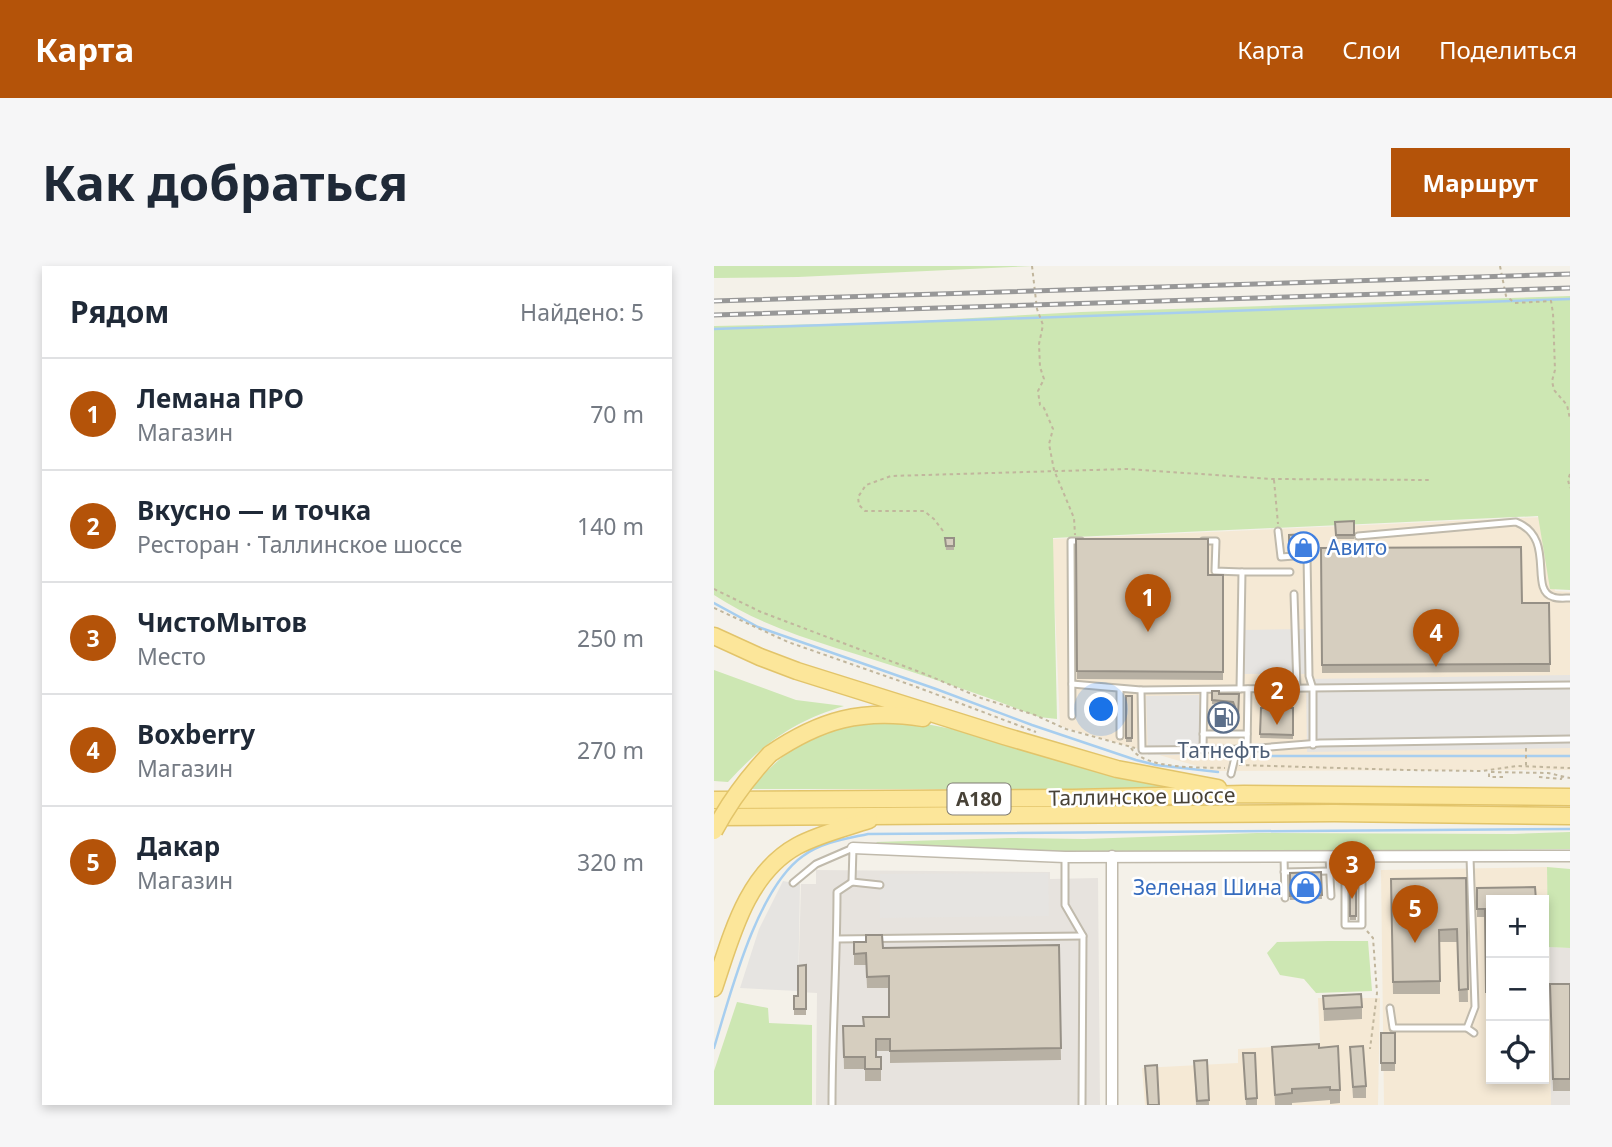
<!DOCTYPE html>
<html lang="ru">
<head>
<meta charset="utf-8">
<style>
  body { margin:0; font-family:"Noto Sans",sans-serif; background:#f6f6f7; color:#1f2937 }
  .controls { position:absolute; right:21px; bottom:21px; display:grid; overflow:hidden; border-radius:0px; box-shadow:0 4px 10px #0003 }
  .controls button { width:63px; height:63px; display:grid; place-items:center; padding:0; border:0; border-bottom:2px solid #e0e1e3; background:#fff; color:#1f2937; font:35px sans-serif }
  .you { position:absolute; left:388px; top:444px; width:24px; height:24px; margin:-18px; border:5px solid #fff; border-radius:50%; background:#1a73e8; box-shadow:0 0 0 10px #1a73e833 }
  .badge { display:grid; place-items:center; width:46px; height:46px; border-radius:50%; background:#b45309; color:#fff; font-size:23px; font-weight:700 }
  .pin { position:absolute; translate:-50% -58px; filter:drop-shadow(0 2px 4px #0008) }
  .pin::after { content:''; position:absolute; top:37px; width:24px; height:21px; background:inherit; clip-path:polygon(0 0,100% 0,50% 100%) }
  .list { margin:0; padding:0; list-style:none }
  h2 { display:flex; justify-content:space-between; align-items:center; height:91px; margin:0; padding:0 28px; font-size:30px }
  h2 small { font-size:23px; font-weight:400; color:#747a83 }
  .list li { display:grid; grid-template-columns:46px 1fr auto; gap:21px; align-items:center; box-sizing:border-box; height:112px; padding:0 28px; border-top:2px solid #e0e1e3 }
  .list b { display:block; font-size:26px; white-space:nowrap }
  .list p { margin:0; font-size:23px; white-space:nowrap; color:#747a83 }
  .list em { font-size:23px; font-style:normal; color:#747a83 }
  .icon { flex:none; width:38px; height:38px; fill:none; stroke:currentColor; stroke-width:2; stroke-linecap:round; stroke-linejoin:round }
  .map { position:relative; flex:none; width:856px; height:839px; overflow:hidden; border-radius:0px }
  header { display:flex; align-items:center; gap:42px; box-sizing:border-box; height:98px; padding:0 35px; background:#b45309; color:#fff }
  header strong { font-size:33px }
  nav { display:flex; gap:38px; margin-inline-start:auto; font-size:24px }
  .intro { display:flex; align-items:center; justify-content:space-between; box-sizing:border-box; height:168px; padding:0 42px }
  h1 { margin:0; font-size:49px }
  .button { padding:18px 32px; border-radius:0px; background:#b45309; color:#fff; font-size:24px; font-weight:700 }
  main { display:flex; gap:42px; padding:0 42px }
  aside { flex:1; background:#fff; border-radius:0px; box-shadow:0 4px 10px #0003 }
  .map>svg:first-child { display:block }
  .commercial { fill:#f5e9d5; fill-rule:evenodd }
  .industrial { fill:#e7e3de }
  .green { fill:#cde7b3 }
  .parking { fill:#e6e4e1 }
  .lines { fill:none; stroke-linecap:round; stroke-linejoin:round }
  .stream { stroke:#a7ceef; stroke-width:2.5 }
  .lane-casing { stroke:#c0baac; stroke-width:9 }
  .street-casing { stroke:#c0baac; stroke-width:13 }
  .primary-casing { stroke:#e2c46a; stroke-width:19 }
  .path { stroke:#c1b69d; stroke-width:2; stroke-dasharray:3.5 3.5; stroke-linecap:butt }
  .lane { stroke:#fff; stroke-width:5 }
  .street { stroke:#fff; stroke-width:10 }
  .primary { stroke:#fce69a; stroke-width:16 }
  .rail-casing { stroke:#989898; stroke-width:5 }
  .rail { stroke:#fff; stroke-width:2.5; stroke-dasharray:8; stroke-linecap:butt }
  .primary-bridge-casing { stroke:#e2c46a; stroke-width:19; stroke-linecap:butt }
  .primary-bridge { stroke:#fce69a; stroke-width:16 }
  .wall { fill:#b8b1a4 }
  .building { fill:#d6cebf; stroke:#969086; stroke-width:2 }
  .labels { text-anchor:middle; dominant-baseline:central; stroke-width:5; stroke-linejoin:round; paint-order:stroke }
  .shield { fill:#fff; stroke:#7f7b73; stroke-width:2 }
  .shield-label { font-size:19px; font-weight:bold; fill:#484237 }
  .shop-label { font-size:21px; fill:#366cbe; stroke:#fff; text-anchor:start }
  .service-label { font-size:21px; fill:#4e5e75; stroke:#fff }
  .street-label { font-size:21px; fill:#484237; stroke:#fff }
</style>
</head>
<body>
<header>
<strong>Карта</strong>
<nav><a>Карта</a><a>Слои</a><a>Поделиться</a></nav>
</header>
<div class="intro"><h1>Как добраться</h1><a class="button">Маршрут</a></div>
<main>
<aside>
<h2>Рядом<small>Найдено: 5</small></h2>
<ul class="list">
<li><span class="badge">1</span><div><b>Лемана ПРО</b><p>Магазин</p></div><em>70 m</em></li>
<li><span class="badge">2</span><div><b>Вкусно — и точка</b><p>Ресторан · Таллинское шоссе</p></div><em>140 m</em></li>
<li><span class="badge">3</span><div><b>ЧистоМытов</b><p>Место</p></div><em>250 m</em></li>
<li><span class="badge">4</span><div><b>Boxberry</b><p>Магазин</p></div><em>270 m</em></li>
<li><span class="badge">5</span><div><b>Дакар</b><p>Магазин</p></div><em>320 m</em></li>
</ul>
</aside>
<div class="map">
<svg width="856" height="839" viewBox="0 0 856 839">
  <rect width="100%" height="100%" fill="#f4f1e9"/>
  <g class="commercial">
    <polygon points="829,251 841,325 856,326 856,504 500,505 346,460 338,273"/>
    <path d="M833,601L837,839H670L667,604ZM777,634H830V813H777Z"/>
    <polygon points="604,732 666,732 664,839 431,839 428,802 524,797 524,783 606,778"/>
  </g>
  <g class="industrial">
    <polygon points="102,604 336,606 336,613 384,612 386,839 102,839 103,727 84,726 87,618 102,618"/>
    <polygon points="836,681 856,682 856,839 837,839"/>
  </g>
  <g class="green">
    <polygon points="0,0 318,0 84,11 0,12"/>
    <path d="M856,30V324L836,323L824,250L339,272L343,453L325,451C259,425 190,403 122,382C79,368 38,354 0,329V60L168,57L367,46Z"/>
    <path d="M0,404L82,434L130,440C78,456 50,477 14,516L0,515Z"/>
    <path d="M154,455L202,456L243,464L478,523H36C78,477 94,470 154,455Z"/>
    <polygon points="856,566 856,583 492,587 358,586 167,580 162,576 297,572 370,573 543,567 799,568"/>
    <polygon points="833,601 856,603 856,682 834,681"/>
    <polygon points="614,675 654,675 658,725 602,727 590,713 566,709 553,687 563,676"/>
    <polygon points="23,736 54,742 55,757 98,759 98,839 0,839 0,805"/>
  </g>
  <g class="parking">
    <polygon points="592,363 592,408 530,408 530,364"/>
    <polygon points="856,409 856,482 593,486 592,413"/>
    <polygon points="485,429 486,489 434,489 432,430"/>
    <polygon points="334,607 335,650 166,652 166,608"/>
    <polygon points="69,615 86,618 84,725 26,722 45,663"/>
  </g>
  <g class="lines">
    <g class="stream">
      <polyline points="0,63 856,33"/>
      <polyline points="0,337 44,361 222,423 318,459 422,494 442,499 504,506"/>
      <polyline points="552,490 856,490"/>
      <path d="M0,782C16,729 43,622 89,590C108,576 131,573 154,568L856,563"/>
    </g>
    <defs>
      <g id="lane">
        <polyline points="564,265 567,291 593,289 595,410 599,423 599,479"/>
        <path d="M644,270L802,256C843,272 814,324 839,331C844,333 851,332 856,332"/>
        <polyline points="489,275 502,275 501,305 528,306"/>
        <polyline points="580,328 583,423"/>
        <polyline points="358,418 427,424 856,419"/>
        <polyline points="526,423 528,306 576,306"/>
        <polyline points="427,424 428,484 533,483 606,477 856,473"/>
        <polyline points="501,444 516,444"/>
        <polyline points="358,450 357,275 367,275"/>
        <polyline points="489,468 533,468"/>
        <polyline points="406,470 406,424"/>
        <polyline points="533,483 534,423"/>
        <polyline points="489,484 490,424"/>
        <polyline points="517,508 523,483"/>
        <polyline points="351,591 351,639 369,670 368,839"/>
        <polyline points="570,591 571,632"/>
        <polyline points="615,591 617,630"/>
        <polyline points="631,591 631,659 648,659 648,591"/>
        <polyline points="756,591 761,741 753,762 760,767"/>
        <polyline points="570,606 616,605"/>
        <polyline points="79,617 102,598 139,582 138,616 166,619"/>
        <polyline points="123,673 369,670"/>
        <polyline points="676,742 679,762 753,762"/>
        <path d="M118,839C118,768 123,697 123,626L138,616"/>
      </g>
      <g id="street">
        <polyline points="139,582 351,591 856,590"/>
        <polyline points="398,839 398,590"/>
      </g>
      <g id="primary">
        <polyline points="0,370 46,391 83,405 290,470 403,503 504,522"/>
        <path d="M56,488C106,454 148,442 209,452"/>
        <polyline points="0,534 360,532 530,528 856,531"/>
        <polyline points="0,551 620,547 856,550"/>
        <path d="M0,722C17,672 32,608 83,580C105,568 131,562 155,554"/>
      </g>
    </defs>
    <use href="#lane" class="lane-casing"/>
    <use href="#street" class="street-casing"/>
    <use href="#primary" class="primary-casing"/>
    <g class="path">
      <polyline points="318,0 323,43 329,59 325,78 326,101 330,113 324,125 326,139 330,142 339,163 335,178 340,204 360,252 361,269"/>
      <polyline points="786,0 792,30 801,37 837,35 839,47 841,104 838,115 840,124 853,139 856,153"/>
      <polyline points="856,208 854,214 856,222"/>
      <polyline points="560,214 564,258"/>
      <polyline points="229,265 220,253 210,245 151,245 145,239 144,231 152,219 177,210 413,203 559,213 715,214"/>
      <polyline points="0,323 47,346 211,408 267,432 321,449 352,463 421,482"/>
      <polyline points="0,342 74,376 200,420 322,466"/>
      <path d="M417,482C431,504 486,501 511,502"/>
      <polyline points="812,482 812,500"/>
      <polyline points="525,499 691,504 769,505 802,500 856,502"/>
      <polyline points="789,511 775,511 775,506 834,507 856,512"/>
      <polyline points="825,511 847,513 849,509"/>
      <polyline points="653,665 659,672 663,727 656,783"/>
    </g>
    <use href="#lane" class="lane"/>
    <use href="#street" class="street"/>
    <use href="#primary" class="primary"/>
    <defs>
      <g id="rail">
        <polyline points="0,35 856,8"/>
        <polyline points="0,49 856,22"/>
      </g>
    </defs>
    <use href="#rail" class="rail-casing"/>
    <use href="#rail" class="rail"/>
    <defs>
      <path id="primary-bridge" d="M0,565C16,535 33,512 56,488"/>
    </defs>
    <use href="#primary-bridge" class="primary-bridge-casing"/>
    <use href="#primary-bridge" class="primary-bridge"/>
  </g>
  <g class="wall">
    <polygon points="640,255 640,273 622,273 621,256"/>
    <polygon points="592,268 593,284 575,285 575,269"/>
    <polygon points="231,272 240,272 240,284 232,284"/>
    <polygon points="362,273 494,309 509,309 509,414 363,413"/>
    <polygon points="607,282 808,337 835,337 836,406 608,407"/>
    <polygon points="498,425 505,428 525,428 524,456 516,456 516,445 520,442 519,440 498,438"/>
    <rect x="412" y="430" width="6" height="46"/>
    <polygon points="547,442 579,442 579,473 546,472"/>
    <polygon points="607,606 608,633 576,634 576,607"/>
    <rect x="636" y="607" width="6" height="47"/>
    <polygon points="752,612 754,736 745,736 743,676 726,676 726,728 679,728 677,613"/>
    <polygon points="763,622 777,634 777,734 772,734 771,651 763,651"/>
    <polygon points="140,676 169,682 345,679 347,794 176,797 176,785 162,785 162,791 167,791 167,815 151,815 151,803 130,803 129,760 150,760 175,751 175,722 153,722 152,699 140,699"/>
    <polygon points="92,699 92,749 80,749 80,730 84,730"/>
    <polygon points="836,718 856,718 856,825 839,825"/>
    <polygon points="609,730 648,741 648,753 610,755"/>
    <rect x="667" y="767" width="14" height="38"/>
    <polygon points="558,781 605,782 626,824 626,837 616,838 616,834 578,837 578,839 561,839"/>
    <polygon points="636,781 652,820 652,832 639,832"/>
    <polygon points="529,787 543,832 543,839 532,839"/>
    <polygon points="493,794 495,839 482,839 480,795"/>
  </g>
  <g class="building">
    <polygon points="640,255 640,269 622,269 621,256"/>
    <polygon points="592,268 593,280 575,281 575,269"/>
    <polygon points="231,272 240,272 240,280 232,280"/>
    <polygon points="362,273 494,273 494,309 509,309 509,406 363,405"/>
    <polygon points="807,281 808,337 835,337 836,398 608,399 607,282"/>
    <polygon points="498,425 505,425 505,428 525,428 524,452 516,452 516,445 521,441 519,436 498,434"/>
    <rect x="412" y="430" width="6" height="42"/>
    <polygon points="547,442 579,442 579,469 546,468"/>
    <polygon points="607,606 608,629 576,630 576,607"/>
    <rect x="636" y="607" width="6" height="43"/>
    <polygon points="752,612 754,723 745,724 743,663 725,664 726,715 679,716 677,613"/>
    <polygon points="821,621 822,634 777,634 777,726 772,726 771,643 763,643 763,622"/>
    <polygon points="152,669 168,669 169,682 345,679 347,782 176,785 176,773 162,773 162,791 167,791 167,803 151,803 151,791 130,791 129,760 150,760 149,751 175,751 175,710 153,711 152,687 140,688 140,676 152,676"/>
    <polygon points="92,699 92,743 80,743 80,730 84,730 84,700"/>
    <polygon points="836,718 856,718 856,813 839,813"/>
    <polygon points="647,728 648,741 610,743 609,730"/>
    <rect x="667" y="767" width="14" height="30"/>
    <polygon points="605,778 605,782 624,780 626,824 616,824 616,821 578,823 578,827 561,829 558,781"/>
    <polygon points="649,780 652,820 639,821 636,781"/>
    <polygon points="529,787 541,787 543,832 532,833"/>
    <polygon points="493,794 495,834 483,835 480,795"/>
    <polygon points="443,799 445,839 434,839 431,800"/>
  </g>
  <defs>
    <symbol id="shop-ring" viewBox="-11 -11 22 22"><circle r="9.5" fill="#fff" stroke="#3f7fe0" stroke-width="1.5"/><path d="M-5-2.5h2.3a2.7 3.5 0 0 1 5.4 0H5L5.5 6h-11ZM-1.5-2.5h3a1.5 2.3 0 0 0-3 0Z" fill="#3f7fe0"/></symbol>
    <symbol id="fuel-ring" viewBox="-11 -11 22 22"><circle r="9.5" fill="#fff" stroke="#5c6f8a" stroke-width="1.5"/><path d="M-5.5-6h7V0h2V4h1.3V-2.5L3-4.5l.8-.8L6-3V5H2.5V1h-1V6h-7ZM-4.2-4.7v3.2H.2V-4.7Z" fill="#5c6f8a"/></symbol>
  </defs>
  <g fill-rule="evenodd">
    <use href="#shop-ring" x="572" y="264" width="35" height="35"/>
    <use href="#fuel-ring" x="492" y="434" width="35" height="35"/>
    <use href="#shop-ring" x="574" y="604" width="35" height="35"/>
  </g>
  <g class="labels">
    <rect class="shield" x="233.5" y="517.5" width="63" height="31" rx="5"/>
    <g class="shield-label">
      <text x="265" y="533">A180</text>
    </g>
    <g class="shop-label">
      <text x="613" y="281">Авито</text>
      <text x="568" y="621" text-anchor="end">Зеленая Шина</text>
    </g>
    <g class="service-label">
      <text x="510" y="484">Татнефть</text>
    </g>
    <g class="street-label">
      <text transform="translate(428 530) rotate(-1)">Таллинское шоссе</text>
    </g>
  </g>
</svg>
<div class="controls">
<button>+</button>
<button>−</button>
<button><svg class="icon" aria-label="locate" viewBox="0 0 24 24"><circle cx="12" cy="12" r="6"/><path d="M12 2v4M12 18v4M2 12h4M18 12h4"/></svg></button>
</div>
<div class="you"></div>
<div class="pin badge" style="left:434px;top:366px">1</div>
<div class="pin badge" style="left:563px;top:459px">2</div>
<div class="pin badge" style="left:638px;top:633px">3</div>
<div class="pin badge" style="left:722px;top:401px">4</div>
<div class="pin badge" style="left:701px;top:677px">5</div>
</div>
</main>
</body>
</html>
